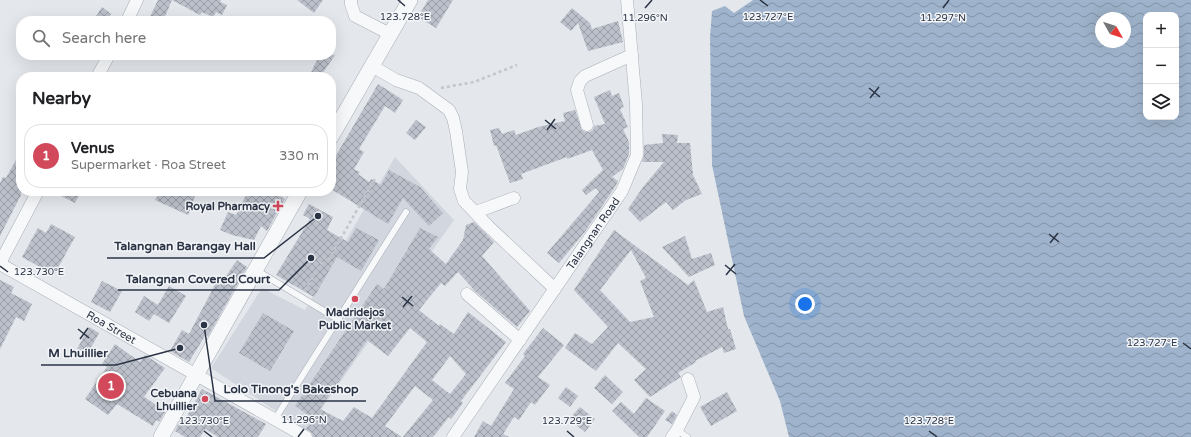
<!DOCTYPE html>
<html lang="en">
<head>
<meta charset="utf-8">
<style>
  body { margin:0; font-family:"Varela Round",sans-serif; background:#f6f6f6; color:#202124 }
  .controls { position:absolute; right:12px; top:12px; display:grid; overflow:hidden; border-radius:8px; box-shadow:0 4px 16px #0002 }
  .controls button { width:36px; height:36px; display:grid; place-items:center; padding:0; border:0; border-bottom:1px solid #e0e0e0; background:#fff; color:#202124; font:20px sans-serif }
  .compass { position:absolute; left:1095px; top:12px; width:36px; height:36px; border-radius:50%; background:#fff; box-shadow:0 4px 16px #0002; rotate:129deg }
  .you { position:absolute; left:805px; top:304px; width:14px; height:14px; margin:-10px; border:3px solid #fff; border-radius:50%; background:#1a73e8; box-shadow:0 0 0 6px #1a73e833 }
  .badge { display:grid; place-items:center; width:26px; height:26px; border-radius:50%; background:#d1495b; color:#fff; font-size:13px; font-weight:700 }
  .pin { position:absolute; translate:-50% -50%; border:2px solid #fff; box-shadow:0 1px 4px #0006 }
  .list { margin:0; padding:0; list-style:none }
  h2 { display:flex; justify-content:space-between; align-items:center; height:52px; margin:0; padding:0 16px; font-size:17px }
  h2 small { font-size:13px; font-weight:400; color:#757577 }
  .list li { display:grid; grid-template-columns:26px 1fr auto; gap:12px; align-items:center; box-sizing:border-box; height:64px; margin:0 8px 8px; padding:0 8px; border:1px solid #e0e0e0; border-radius:16px }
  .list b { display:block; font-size:15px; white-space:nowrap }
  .list p { margin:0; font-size:13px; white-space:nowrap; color:#757577 }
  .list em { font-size:13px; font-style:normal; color:#757577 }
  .icon { flex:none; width:22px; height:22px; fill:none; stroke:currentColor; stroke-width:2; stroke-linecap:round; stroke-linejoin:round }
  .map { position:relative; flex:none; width:1191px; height:437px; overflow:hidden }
  .search { position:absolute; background:#fff; box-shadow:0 4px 16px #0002; left:16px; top:16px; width:320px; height:44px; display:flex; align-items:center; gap:10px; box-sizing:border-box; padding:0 14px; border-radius:16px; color:#757577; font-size:15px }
  .panel { position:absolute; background:#fff; box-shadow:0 4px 16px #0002; left:16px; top:72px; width:320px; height:124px; border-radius:16px }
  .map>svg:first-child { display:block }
  .built { fill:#d2d6de }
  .water { fill:url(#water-waves); fill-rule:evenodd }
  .building { fill:url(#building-cross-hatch); fill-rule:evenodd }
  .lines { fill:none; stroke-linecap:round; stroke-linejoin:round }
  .service-casing { stroke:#a9aeb7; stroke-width:7 }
  .minor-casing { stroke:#a9aeb7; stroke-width:13 }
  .tertiary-casing { stroke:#a9aeb7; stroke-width:16 }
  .path { stroke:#c2c5cb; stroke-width:2.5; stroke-dasharray:3 3; stroke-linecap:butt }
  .service { stroke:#f7f8fa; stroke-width:6 }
  .minor { stroke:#f7f8fa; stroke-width:12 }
  .tertiary { stroke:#f7f8fa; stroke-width:15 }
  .ticks { fill:none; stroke:#2b3445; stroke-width:1.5 }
  .poi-dot { fill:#d1495b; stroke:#f4f6f9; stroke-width:1.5 }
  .labels { text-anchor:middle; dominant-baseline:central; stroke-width:3; stroke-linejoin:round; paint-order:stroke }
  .poi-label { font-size:11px; font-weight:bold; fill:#2b3445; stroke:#f4f6f9; text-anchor:end }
  .street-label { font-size:11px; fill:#2b3445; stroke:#f4f6f9 }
  .ticks-label { font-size:10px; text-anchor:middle; fill:#2b3445; stroke:#f4f6f9; stroke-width:3; stroke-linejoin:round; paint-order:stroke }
  .leader { fill:none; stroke:#2b3445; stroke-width:1.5 }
  .callout-dot { fill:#2b3445; stroke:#f4f6f9; stroke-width:1.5 }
  .callout-label { font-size:12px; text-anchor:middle; font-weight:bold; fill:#2b3445; stroke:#f4f6f9; stroke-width:3; stroke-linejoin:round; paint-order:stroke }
</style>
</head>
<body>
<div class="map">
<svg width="1191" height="437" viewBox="0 0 1191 437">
  <defs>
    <pattern id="water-waves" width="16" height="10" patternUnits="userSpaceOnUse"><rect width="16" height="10" fill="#9fb4cc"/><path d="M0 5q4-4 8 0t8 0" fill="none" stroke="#8293a7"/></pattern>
    <pattern id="building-cross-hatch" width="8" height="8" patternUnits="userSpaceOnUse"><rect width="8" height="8" fill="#bbc0ca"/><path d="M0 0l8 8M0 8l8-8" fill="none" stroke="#989da6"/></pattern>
  </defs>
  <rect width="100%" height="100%" fill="#e4e7ec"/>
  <polygon class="built" points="395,157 454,220 306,431 211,368 262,288 305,310"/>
  <path class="water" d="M753,0H1191V437H789L780,401L744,316L712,165L710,38L712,11L725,6L734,13ZM1146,15H1176V117H1146ZM1101,18H1125V42H1101Z"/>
  <g class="building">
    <polygon points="158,0 221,0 220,2 227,5 222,15 216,12 213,17 202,12 200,15 172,0 163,21 148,21"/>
    <polygon points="297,0 323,0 314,13"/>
    <polygon points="428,0 453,0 436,28 418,17"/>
    <polygon points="102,7 111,14 107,21 93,21"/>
    <polygon points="572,8 590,23 592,29 618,21 623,42 588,51 578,23 571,31 560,22"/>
    <polygon points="319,55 335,55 320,77 309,77"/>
    <polygon points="378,84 403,100 395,113 385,106 359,149 364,152 354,169 360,172 358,174 369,182 371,179 381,185 389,170 420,187 443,213 429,226 403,198 388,224 331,189 331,164"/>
    <polygon points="610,90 612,96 619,93 624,107 620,109 628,127 623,129 629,142 629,154 623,169 612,177 618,181 615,187 584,233 559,263 547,253 599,192 596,188 586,195 582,190 603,170 592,150 567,159 567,157 521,174 523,179 510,183 496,145 494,146 490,130 499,128 502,134 514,130 516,135 538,127 565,121 563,113 575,110 582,130 585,132 589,132 593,130 594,126 605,124 594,97"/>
    <polygon points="416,120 426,127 415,140 406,133"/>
    <polygon points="662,134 678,135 677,143 690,143 693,175 702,194 686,200 673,210 666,202 640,222 628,209 643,187 664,162 642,162 644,155 644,145 663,143"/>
    <polygon points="21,151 21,195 0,236 0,183 3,177 6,178"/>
    <polygon points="51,191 81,191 75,203"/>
    <polygon points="160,191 186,191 195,196 188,215 155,200"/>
    <polygon points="248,191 272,191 285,199 267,231 261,226 254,240 232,235 220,230 228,212 236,215"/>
    <polygon points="309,204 333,217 327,230 348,242 356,228 379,240 361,271 337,257 314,297 276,275 310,219 303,215"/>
    <path d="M474,222L494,242L482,256L530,311L517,327L475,291L458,272L445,286L441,283L419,310L439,326L440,324L454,334L468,312L506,342L461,401L463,403L451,419L449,417L433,437H403L433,400L415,386L385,426L402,437H313L312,433L306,429L314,419L295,406L377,284L384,289L420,228L438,237L429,249L446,264L463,240L466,225ZM410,328L427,342L372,418L354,407L343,421L320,409L367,340L388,356ZM450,356L466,374L450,394L432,380Z"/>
    <polygon points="51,224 75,237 54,275 22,257 38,228 46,233"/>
    <path d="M614,230L688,285L694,280L707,312L723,307L728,329H730L736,349L724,353L722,347L695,361L696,362L678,373L681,377L650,397L634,380L646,369L618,343L596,371L565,348L575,333L592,344L608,327L574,290ZM631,250L646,278L640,281L654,317L630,322L600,290Z"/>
    <polygon points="685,236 692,259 711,253 715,265 689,277 662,247"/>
    <polygon points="237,260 247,267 208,336 206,334 189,362 170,351 182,330 189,334 216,283 220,285"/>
    <polygon points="0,280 14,287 11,293 32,304 24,321 16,317 0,349"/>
    <polygon points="102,281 122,291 110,312 91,302"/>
    <polygon points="169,286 186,296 169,323 154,314 149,321 135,312 144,296 158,305"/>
    <polygon points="263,313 294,331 270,371 239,353"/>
    <polygon points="89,327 99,333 87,355 77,349"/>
    <polygon points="543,328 564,345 538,377 550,385 535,405 531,402 519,420 514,417 503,434 509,437 474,437 483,421 491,426 514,389 505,383 525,356 523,354"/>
    <polygon points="115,344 140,362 145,355 165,368 144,397 163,409 162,411 165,412 159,422 156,420 153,426 117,404 108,415 85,399 107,367 102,364"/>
    <polygon points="605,375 623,392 612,404 594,388"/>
    <polygon points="566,387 578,396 570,407 558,398"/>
    <polygon points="202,389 266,424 258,437 218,437 205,429 200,437 185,437 175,431 180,421 183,423"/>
    <polygon points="727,392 737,411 711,426 700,407"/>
    <polygon points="646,398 665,411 647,437 639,437 612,411 621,402 634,414"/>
    <polygon points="580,407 595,419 585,432 569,419"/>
    <polygon points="672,411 677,415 672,424 665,420"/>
  </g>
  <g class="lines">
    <defs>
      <g id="service">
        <polyline points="256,270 339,320"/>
        <polyline points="275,419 406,212"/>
        <polyline points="677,430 687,437"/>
      </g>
      <g id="minor">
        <polyline points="351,0 351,4 355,16 390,34"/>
        <polyline points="127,21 137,0"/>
        <polyline points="372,66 396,80 419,88 449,110 453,118 456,131 462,172 460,189 464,201 488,226 555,289"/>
        <polyline points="97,77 109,55"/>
        <polyline points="587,125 577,90 580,81 585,76 632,55"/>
        <polyline points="476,212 514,198"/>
        <polyline points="0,263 38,191"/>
        <path id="s1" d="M0,264L306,437"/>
        <polyline points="467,294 520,340"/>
        <path id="s2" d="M453,437L622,191L637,155L636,104L627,0"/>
        <polyline points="672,437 677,430 694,397 688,379"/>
      </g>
      <g id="tertiary">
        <polyline points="331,137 410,0"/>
        <polyline points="161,437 300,191"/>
      </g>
    </defs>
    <use href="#service" class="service-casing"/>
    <use href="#minor" class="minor-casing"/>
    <use href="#tertiary" class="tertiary-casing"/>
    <g class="path">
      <polyline points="441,88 474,82 517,65"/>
      <polyline points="305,290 325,257 329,259 376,177"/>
    </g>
    <use href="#service" class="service"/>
    <use href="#minor" class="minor"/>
    <use href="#tertiary" class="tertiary"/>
  </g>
  <path class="ticks" d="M398,0L405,6M760,0L768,6M645,8L652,0M943,8L949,0M869,88L880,97M870,98L879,87M545,120L556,129M547,130L555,119M1049,234L1059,242M1050,243L1058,233M725,265L736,274M0,266L8,272M726,275L735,264M402,297L413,306M403,307L412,296M78,329L89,338M80,339L88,328M1183,343L1191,349M204,431L212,437M567,431L574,437M929,431L937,437M298,437L304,429"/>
  <g class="poi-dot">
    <path d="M276 200h4v4h4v4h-4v4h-4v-4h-4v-4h4z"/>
    <circle cx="355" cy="299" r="4"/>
    <circle cx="205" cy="399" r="4"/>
  </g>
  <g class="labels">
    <g class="poi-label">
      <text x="270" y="206">Royal Pharmacy</text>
      <text x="355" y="312" text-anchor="middle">Madridejos<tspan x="355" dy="13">Public Market</tspan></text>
      <text x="197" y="393">Cebuana<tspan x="197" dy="13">Lhuillier</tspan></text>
    </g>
    <g class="street-label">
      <text stroke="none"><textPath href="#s2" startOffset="247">Talangnan Road</textPath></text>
      <text stroke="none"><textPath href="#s1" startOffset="128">Roa Street</textPath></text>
    </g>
  </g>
  <g class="ticks-label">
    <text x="405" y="20">123.728°E</text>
    <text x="768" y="20">123.727°E</text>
    <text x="645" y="21">11.296°N</text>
    <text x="943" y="21">11.297°N</text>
    <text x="39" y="275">123.730°E</text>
    <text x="1152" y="346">123.727°E</text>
    <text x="304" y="423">11.296°N</text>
    <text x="204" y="424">123.730°E</text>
    <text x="567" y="424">123.729°E</text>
    <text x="929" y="424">123.728°E</text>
  </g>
  <path class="leader" d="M318 216L264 258H107M311 258L279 290H118M180 348L116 365H41M204 325L215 401H366"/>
  <g class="callout-dot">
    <circle cx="318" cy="216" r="4"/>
    <circle cx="311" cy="258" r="4"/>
    <circle cx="180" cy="348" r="4"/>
    <circle cx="204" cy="325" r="4"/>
  </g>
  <g class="callout-label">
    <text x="185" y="250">Talangnan Barangay Hall</text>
    <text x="198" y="283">Talangnan Covered Court</text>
    <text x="78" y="357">M Lhuillier</text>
    <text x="291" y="393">Lolo Tinong's Bakeshop</text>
  </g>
</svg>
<div class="controls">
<button>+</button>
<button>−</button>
<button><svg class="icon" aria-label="layers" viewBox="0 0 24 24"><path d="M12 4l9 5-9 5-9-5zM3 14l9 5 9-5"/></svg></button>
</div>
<svg class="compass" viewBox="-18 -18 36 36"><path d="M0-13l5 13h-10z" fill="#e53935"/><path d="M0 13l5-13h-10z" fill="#757577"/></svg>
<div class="you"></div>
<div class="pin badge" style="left:111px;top:386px">1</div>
<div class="search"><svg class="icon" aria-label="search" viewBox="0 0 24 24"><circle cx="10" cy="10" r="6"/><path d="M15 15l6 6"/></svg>Search here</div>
<section class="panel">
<h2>Nearby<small></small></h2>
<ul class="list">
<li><span class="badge">1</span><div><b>Venus</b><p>Supermarket · Roa Street</p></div><em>330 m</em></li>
</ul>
</section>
</div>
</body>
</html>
